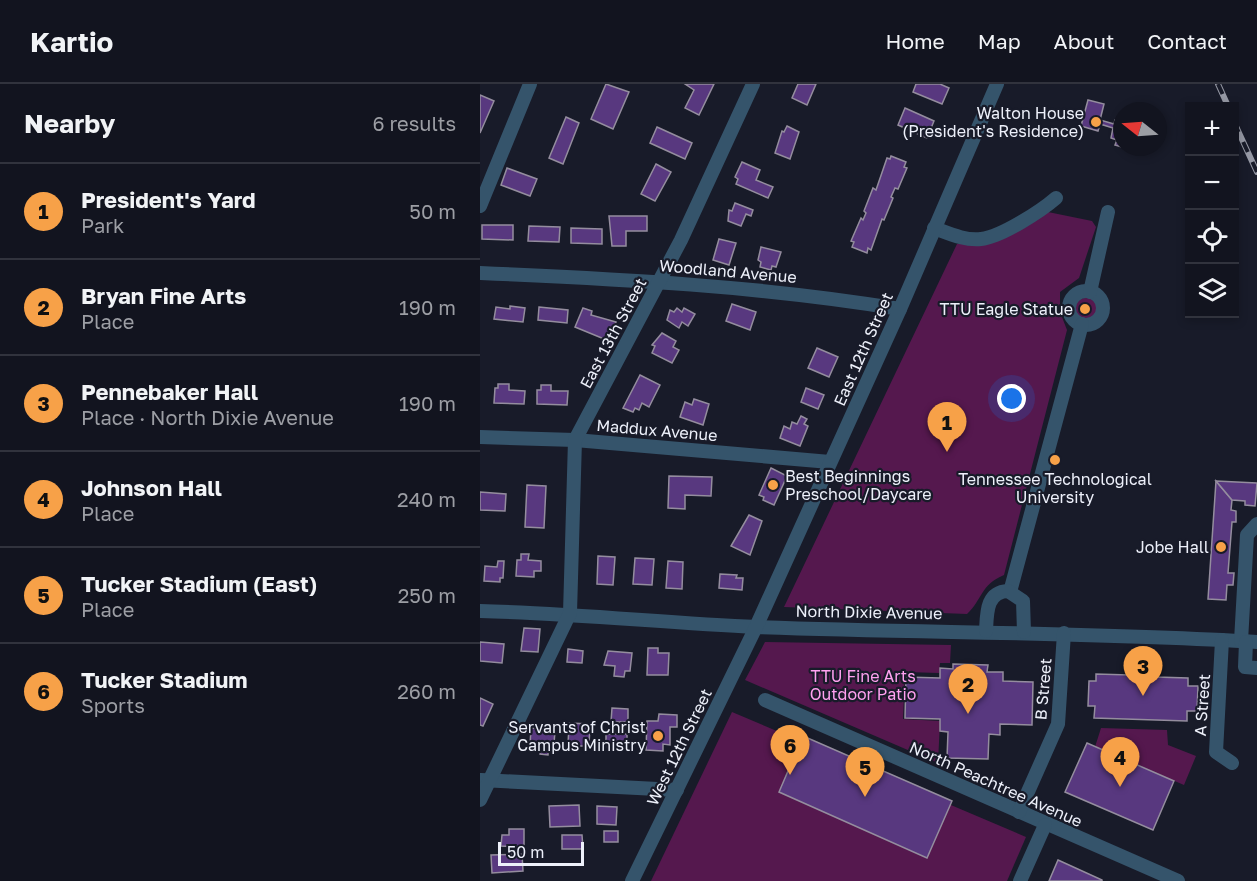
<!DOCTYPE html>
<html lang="en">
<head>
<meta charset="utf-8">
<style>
  body { margin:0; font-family:"Golos Text",sans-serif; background:#1f212c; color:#f1f3f6 }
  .controls { position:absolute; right:18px; top:18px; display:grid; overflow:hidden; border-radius:0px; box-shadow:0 3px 9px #0003 }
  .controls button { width:54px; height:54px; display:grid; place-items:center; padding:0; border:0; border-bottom:2px solid #31333d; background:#12141f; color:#f1f3f6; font:30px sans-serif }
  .compass { position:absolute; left:633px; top:18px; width:54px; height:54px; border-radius:50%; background:#12141f; box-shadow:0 3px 9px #0003; rotate:287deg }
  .scale { position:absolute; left:18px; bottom:15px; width:86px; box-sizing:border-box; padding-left:6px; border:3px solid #edf0fa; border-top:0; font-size:16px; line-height:21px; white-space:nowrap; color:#edf0fa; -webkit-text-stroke:4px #181b29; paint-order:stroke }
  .you { position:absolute; left:532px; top:315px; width:21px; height:21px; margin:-15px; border:4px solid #fff; border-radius:50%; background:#1a73e8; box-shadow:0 0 0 9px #1a73e833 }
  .badge { display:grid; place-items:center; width:39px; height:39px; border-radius:50%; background:#f7a148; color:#111; font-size:20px; font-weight:700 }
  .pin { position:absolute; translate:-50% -50px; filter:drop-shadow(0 2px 3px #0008) }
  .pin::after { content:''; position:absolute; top:32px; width:21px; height:18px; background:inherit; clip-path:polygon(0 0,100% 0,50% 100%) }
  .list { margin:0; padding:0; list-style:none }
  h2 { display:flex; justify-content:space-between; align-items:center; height:78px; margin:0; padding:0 24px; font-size:26px }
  h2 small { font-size:20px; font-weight:400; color:#9c9ea4 }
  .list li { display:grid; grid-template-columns:39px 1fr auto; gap:18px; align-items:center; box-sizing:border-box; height:96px; padding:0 24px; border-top:2px solid #31333d }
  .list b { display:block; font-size:22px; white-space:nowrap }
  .list p { margin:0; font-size:20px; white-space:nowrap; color:#9c9ea4 }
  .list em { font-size:20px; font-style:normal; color:#9c9ea4 }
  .icon { flex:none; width:33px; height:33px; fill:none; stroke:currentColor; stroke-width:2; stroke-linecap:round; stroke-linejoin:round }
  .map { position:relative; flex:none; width:777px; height:797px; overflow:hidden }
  header { display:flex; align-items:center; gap:36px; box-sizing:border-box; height:84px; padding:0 30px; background:#12141f; border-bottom:2px solid #31333d }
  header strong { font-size:28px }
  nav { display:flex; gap:33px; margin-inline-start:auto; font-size:21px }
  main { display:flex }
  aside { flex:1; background:#12141f }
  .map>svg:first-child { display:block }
  .green { fill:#55184e }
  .building { fill:#58387f; stroke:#948d9e; stroke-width:1.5 }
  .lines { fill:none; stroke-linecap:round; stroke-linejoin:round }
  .minor { stroke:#35546b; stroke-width:14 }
  .rail-casing { stroke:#9598a4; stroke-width:6 }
  .rail { stroke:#181b29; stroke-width:4; stroke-dasharray:11; stroke-linecap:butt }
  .poi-dot { fill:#f7a148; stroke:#181b29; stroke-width:2 }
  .labels { text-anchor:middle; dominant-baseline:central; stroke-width:4.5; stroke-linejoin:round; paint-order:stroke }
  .poi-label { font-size:16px; fill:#edf0fa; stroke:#181b29; text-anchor:end }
  .street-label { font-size:16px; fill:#edf0fa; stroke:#181b29 }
  .park-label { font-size:16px; fill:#ffa1f0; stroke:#181b29 }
</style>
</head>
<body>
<header>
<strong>Kartio</strong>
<nav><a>Home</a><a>Map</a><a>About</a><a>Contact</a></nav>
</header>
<main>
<aside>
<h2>Nearby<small>6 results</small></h2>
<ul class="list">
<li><span class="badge">1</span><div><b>President's Yard</b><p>Park</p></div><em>50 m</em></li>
<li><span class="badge">2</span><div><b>Bryan Fine Arts</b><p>Place</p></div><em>190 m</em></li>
<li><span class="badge">3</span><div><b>Pennebaker Hall</b><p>Place · North Dixie Avenue</p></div><em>190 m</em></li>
<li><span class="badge">4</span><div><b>Johnson Hall</b><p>Place</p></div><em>240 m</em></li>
<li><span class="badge">5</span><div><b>Tucker Stadium (East)</b><p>Place</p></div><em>250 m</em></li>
<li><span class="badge">6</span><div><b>Tucker Stadium</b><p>Sports</p></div><em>260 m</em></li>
</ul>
</aside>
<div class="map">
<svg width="777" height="797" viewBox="0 0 777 797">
  <rect width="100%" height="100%" fill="#181b29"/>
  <g class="green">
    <path d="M568,128L612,137L616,143L599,194L580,208V228L587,246L524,491C500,501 503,515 487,530L304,523L477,160H506Z"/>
    <circle cx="606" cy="225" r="11"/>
    <polygon points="285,558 471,561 470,579 460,579 459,589 425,588 423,635 460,637 458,679 265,596"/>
    <polygon points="252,628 546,753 527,797 171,797"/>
    <polygon points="621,644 687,646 688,661 716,672 704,701 615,663"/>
  </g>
  <g class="building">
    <polygon points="126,0 149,8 133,45 111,35"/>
    <polygon points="205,0 234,0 219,31 205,24 214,6"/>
    <polygon points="318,0 336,0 327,21 312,14"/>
    <polygon points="436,0 460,0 469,4 462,20 433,8"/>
    <polygon points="0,11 14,17 0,49"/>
    <polygon points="608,16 624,20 620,36 634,40 635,36 641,37 642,32 642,63 635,61 637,56 631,54 633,44 620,40 618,47 601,42"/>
    <polygon points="425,24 454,37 447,54 418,41"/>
    <polygon points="86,33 99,39 83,80 69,74"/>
    <polygon points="307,42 319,48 310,75 295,69 302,47 304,48"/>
    <polygon points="177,43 212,59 205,75 170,59"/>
    <polygon points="411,72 426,78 424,83 427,84 418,105 415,104 411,113 413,114 404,136 402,135 391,166 388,164 387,169 372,163 374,158 371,157 381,134 383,136 386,129 384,127 393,104 396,106 407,74 410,75"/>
    <polygon points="262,78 280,86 276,96 293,103 288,114 256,100 258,95 255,93"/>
    <polygon points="176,80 191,88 175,117 161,110"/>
    <polygon points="27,84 57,95 50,112 21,101"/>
    <polygon points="255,119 273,126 271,132 266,130 261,142 248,137 249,126 252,127"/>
    <polygon points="129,132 167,132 167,147 146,147 146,162 132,162"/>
    <polygon points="2,141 33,141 33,156 2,155"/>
    <polygon points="49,142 80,143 79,158 48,157"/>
    <polygon points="91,144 122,145 122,160 91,159"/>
    <polygon points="239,155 256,159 249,181 233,176"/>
    <polygon points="281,163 301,168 296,183 292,182 291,186 280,183 281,178 278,176"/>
    <polygon points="252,220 276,228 270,246 246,237"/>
    <polygon points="30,222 45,224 43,238 14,235 16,223 30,225"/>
    <polygon points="59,223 88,226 87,239 58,236"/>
    <polygon points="103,224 112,227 111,231 136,238 129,257 95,243"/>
    <polygon points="197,224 202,228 204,224 215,230 208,242 202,238 199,244 187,236 190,226 194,228"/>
    <polygon points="182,249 196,257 193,263 199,266 192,279 172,269 175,262 172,261"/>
    <polygon points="337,264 358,273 349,293 328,284"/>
    <polygon points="160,291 180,301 169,323 162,319 159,326 155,324 153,328 143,324"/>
    <polygon points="18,300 29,300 29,306 45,307 44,320 14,319 15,304 18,304"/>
    <polygon points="61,301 71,301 71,307 88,307 87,321 57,320 57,306 61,306"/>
    <polygon points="326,304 344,311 338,325 321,318"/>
    <polygon points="214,315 229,320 223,341 200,333 205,318 212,321"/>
    <polygon points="321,332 327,335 324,340 328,342 320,362 300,354 304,342 310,345 312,338 317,340"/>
    <polygon points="291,384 307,392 294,421 283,416 284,413 279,411"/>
    <polygon points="189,392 232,393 231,412 205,411 205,425 188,424"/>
    <polygon points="736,397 752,416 751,426 756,427 756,438 752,438 748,489 754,489 753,501 747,501 746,516 728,515"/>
    <polygon points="736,397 777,399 775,422 765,421 765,417 752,416"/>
    <polygon points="47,401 66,402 64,444 45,443"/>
    <polygon points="0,408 26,410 25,427 0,426"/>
    <polygon points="269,431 282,437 270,471 251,462"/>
    <polygon points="41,470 49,470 48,476 61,477 61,487 54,487 54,493 36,492 37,476 41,476"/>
    <polygon points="118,472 135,473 133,501 117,500"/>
    <polygon points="155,474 174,475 172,501 153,500"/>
    <polygon points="18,477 24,477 23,494 20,494 20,498 4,497 5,482 17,483"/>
    <polygon points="188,477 203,478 202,505 186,504"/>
    <polygon points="240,490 257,491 256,494 263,494 262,506 239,504"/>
    <polygon points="44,544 60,545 58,568 41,567"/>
    <polygon points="0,558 24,560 22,579 0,577"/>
    <polygon points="168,564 178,564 178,569 189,569 188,591 167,591"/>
    <polygon points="88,565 103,567 102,579 87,578"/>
    <polygon points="128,567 152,569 150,587 145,587 144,593 134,592 135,582 124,581"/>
    <polygon points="473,580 508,581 507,588 523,588 523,597 553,598 552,641 520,640 520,651 509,650 508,675 467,674 468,648 460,647 460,635 425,634 426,593 460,594 460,584 473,585"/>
    <polygon points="650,585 677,586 676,593 708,594 708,602 718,602 717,627 707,627 707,637 614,634 615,622 608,622 609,597 616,597 616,590 650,591"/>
    <polygon points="0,614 13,620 3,642 0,641"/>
    <polygon points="132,624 148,625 148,638 131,638"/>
    <polygon points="179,630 197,631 197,643 190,643 190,661 183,660 183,667 166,666 167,637 178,637"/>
    <polygon points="89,639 110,640 109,662 88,662"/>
    <polygon points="51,644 75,646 74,660 69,660 68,671 60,670 60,661 50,661"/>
    <rect x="126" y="650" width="21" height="13"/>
    <polygon points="323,652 472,717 447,774 299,708"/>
    <polygon points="607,659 694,697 673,746 585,708"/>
    <polygon points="99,721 100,742 70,743 69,722"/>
    <polygon points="117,722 137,723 136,741 117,740"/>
    <polygon points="29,745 44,745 44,763 21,762 22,751 29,751"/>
    <rect x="124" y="747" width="14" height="11"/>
    <polygon points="82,751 102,751 103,765 82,765"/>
    <polygon points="42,770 43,787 12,789 11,771"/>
    <polygon points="578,776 622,796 622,797 569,797"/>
  </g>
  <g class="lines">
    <g class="minor">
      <polyline points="0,122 50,0"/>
      <path d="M454,144C468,149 485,157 501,155C521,153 561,127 576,114"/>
      <path d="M0,189C141,195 281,202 420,225"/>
      <circle cx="606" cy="224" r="17"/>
      <polyline points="610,208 628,128"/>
      <polyline points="0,353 95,356 350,378"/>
      <polyline points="530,508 602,240"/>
      <path d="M0,527C93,529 184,539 277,543C444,549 610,548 777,558"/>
      <path d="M506,547C507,529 506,508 528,507L543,517L544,548"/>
      <polyline points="742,556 736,668 752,679"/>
      <polyline points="761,557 767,451 777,440"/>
      <polyline points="766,558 765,583 777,584"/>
      <polyline points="285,616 698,797"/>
      <polyline points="1,696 197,706"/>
      <polyline points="0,716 90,529 95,356 201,156 273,0"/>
      <polyline points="539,728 578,640 584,549"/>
      <polyline points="152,797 276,543 420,225 517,0"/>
      <polyline points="540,797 565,741"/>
    </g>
    <defs>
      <g id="rail">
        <polyline points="738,0 748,22"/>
        <polyline points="754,38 777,88"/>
      </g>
    </defs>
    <use href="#rail" class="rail-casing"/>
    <use href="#rail" class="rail"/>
  </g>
  <g class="poi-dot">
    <circle cx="616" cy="38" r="6"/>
    <circle cx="605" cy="225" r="6"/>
    <circle cx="575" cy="376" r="6"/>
    <circle cx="293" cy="401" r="6"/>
    <circle cx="741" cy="463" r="6"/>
    <circle cx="178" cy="652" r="6"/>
  </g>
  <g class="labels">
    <g class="poi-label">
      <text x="604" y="29">Walton House<tspan x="604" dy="18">(President's Residence)</tspan></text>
      <text x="593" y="225">TTU Eagle Statue</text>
      <text x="305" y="392" text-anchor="start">Best Beginnings<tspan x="305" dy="18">Preschool/Daycare</tspan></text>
      <text x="575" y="395" text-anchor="middle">Tennessee Technological<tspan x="575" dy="18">University</tspan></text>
      <text x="729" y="463">Jobe Hall</text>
      <text x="166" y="643">Servants of Christ<tspan x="166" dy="18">Campus Ministry</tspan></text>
    </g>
    <g class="street-label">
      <text transform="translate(248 187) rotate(5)">Woodland Avenue</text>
      <text transform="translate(133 249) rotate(-62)">East 13th Street</text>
      <text transform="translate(383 265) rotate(-66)">East 12th Street</text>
      <text transform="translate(177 346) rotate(5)">Maddux Avenue</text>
      <text transform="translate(389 528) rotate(1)">North Dixie Avenue</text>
      <text transform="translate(563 605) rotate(-85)">B Street</text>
      <text transform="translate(722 621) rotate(-86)">A Street</text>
      <text transform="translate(199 663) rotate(-64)">West 12th Street</text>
      <text transform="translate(516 700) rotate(24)">North Peachtree Avenue</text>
    </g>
    <g class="park-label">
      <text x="383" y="592">TTU Fine Arts<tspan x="383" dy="18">Outdoor Patio</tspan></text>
    </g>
  </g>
</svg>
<div class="controls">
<button>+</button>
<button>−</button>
<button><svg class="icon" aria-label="locate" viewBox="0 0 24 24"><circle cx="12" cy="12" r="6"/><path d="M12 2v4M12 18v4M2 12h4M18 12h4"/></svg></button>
<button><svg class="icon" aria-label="layers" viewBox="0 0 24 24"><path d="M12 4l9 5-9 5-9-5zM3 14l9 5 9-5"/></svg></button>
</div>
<svg class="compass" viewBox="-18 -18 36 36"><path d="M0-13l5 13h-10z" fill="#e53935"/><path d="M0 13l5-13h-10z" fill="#9c9ea4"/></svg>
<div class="scale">50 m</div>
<div class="you"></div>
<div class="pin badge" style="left:467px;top:368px">1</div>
<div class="pin badge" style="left:488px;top:630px">2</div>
<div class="pin badge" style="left:663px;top:612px">3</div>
<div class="pin badge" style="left:640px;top:703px">4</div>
<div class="pin badge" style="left:385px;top:713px">5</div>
<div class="pin badge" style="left:310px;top:691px">6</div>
</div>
</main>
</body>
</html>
